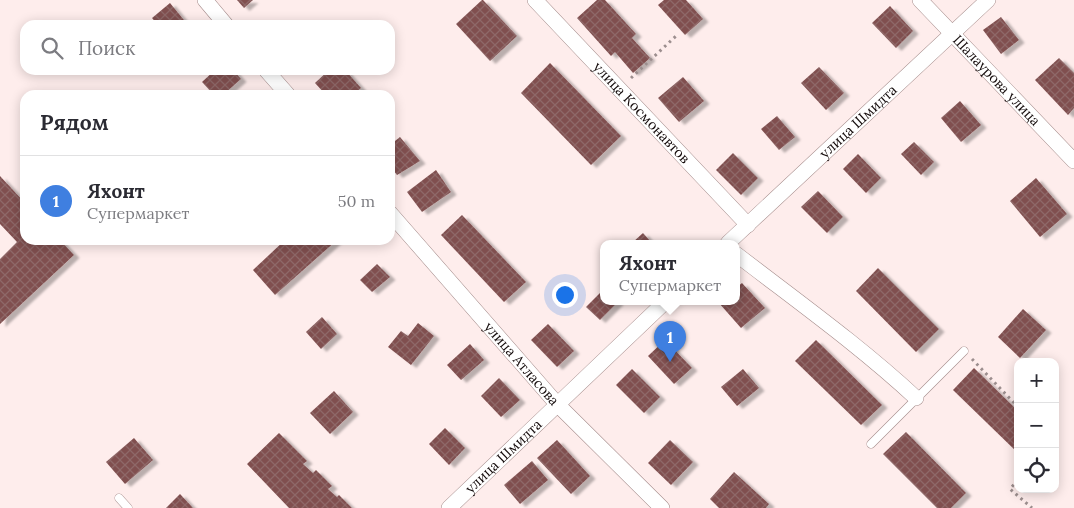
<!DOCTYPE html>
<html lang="ru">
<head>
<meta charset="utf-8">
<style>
  body { margin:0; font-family:Lora,serif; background:#f2f2f3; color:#2b2b33 }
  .controls { position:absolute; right:15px; bottom:15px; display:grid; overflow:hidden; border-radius:10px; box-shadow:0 2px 12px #0003 }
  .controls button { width:45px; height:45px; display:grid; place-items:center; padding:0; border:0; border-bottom:1px solid #e1e1e2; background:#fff; color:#2b2b33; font:25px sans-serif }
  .you { position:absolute; left:564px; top:294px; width:18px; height:18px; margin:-12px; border:4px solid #fff; border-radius:50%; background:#1a73e8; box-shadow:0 0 0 8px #1a73e833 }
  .badge { display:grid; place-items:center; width:32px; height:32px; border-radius:50%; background:#0b8043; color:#fff; font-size:16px; font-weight:700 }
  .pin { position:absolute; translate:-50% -41px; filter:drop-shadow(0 1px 2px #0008) }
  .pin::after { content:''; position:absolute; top:26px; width:18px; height:15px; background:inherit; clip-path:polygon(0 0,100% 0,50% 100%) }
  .popup { position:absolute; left:600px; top:240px; width:140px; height:65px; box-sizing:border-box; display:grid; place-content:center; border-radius:10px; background:#fff; filter:drop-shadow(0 1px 4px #0005); font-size:16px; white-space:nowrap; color:#7c7c81 }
  .popup b { font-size:19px; color:#2b2b33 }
  .popup::after { content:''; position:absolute; left:50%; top:100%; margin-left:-10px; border:10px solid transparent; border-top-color:#fff }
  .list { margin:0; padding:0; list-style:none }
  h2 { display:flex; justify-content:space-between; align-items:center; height:65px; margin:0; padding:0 20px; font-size:21px }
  h2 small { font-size:16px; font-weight:400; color:#7c7c81 }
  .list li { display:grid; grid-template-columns:32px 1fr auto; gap:15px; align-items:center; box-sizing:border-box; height:90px; padding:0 20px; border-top:1px solid #e1e1e2 }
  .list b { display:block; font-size:19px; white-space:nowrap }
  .list p { margin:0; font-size:16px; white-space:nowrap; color:#7c7c81 }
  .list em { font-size:16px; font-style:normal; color:#7c7c81 }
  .icon { flex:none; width:28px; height:28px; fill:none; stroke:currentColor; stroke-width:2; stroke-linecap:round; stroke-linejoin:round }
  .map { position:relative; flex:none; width:1074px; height:508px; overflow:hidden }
  .search { position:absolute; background:#fff; box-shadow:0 2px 12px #0003; left:20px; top:20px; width:375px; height:55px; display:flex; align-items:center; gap:12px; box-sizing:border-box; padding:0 18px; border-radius:15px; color:#7c7c81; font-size:19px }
  .panel { position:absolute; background:#fff; box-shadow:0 2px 12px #0003; left:20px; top:90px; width:375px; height:155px; border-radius:15px }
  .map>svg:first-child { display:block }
  .building { fill:url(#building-cross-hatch); filter:url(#shadow) }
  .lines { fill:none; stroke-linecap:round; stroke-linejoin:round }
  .lane-casing { stroke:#a58c8b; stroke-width:9 }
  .street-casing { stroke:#a58c8b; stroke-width:16 }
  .path { stroke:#9c8e8e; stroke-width:3; stroke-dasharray:2.5 4; stroke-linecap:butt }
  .lane { stroke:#fff; stroke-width:8 }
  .street { stroke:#fff; stroke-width:15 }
  .labels { text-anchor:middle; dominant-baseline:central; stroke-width:5; stroke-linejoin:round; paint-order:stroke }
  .street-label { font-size:14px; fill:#120909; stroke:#fff }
</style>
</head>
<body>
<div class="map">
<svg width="1074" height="508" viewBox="0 0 1074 508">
  <defs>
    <pattern id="building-cross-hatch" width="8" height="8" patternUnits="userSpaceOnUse" patternTransform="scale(1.25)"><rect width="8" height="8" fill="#804f4f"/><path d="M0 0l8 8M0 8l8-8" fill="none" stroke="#8e6868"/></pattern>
    <filter id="shadow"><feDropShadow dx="5.5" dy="3" stdDeviation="1" flood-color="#0004"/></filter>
  </defs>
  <rect width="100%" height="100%" fill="#feedec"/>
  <g class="building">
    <polygon points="237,0 253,0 244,8"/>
    <polygon points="482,0 483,0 517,36 490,61 456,24"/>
    <polygon points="597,0 605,0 636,34 632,38 650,58 633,73 615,52 611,56 577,18"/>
    <polygon points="664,0 686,0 703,19 685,35 658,5"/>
    <polygon points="170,3 188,25 158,25 152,18"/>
    <polygon points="890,6 913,31 896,48 872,23"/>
    <polygon points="1001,17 1019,40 1001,54 983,30"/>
    <polygon points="1059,58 1074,73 1074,108 1068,115 1035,80"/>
    <polygon points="550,63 621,136 591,165 521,93"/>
    <polygon points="819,67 844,93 826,110 801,83"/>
    <polygon points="215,70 233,70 241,79 223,95 214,95 202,82"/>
    <polygon points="329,70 345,70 361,88 353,95 326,95 315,83"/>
    <polygon points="683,77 704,101 679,122 658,98"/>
    <polygon points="960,101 981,125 961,142 941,118"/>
    <polygon points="777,116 795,137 779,150 761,129"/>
    <polygon points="400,137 420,161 397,175 390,166 390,145"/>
    <polygon points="914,142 934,162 921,175 901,154"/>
    <polygon points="733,153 758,178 741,195 716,170"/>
    <polygon points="858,154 881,178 866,193 843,169"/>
    <polygon points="436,170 451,192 422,212 407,192"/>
    <polygon points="0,176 25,203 25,240 60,240 74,255 0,324 0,259 17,242 0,224"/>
    <polygon points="1036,178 1067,214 1040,237 1010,201"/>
    <polygon points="818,191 843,217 827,233 801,207"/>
    <polygon points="462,215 526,282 504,302 441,235"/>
    <polygon points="643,233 652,243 632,243"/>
    <polygon points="285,240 337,240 275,295 253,270"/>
    <polygon points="377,264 390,277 372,292 360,280"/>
    <polygon points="878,268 939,329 916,352 856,291"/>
    <polygon points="742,283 765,308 741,328 719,303 721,301 736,301 736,288"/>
    <polygon points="604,289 604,301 617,301 618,302 600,320 586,307"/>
    <polygon points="1023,309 1046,330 1020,358 998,337"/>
    <polygon points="322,317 337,334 321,349 306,332"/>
    <polygon points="418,323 434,336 411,365 388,347 401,331 408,336"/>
    <polygon points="548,324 574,351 557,367 531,340"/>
    <polygon points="665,340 692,368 674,384 648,356"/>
    <polygon points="816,340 882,405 861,425 795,361"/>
    <polygon points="470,344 484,360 461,380 447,365"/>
    <polygon points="974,368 1018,411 1018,453 953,390"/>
    <polygon points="632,369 660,397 644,413 616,385"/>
    <polygon points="743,369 759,388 737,406 721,387"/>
    <polygon points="499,378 520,400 501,417 481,396"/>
    <polygon points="334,391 353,412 330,434 310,413"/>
    <polygon points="445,428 465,448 449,465 429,444"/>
    <polygon points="906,432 966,493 951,508 937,508 883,454"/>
    <polygon points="279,433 307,461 303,464 313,473 316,470 332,486 328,489 337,497 339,495 352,508 289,508 247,464"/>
    <polygon points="134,438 153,460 125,484 106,462"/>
    <polygon points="557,440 590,476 571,494 537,458"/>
    <polygon points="670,440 693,462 671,485 648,463"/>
    <polygon points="532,461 548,480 520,504 504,485"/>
    <polygon points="734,472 769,504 766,508 719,508 710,499"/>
    <polygon points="180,494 193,508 166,508"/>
  </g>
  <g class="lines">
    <defs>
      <g id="lane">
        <polyline points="871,444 964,351"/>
        <polyline points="119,498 128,508"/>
      </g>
      <g id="street">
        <polyline points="205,0 226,25"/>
        <path id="s1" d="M535,0L748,225"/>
        <path id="s2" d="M920,0L1074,161"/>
        <polyline points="266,70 288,95"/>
        <path id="s3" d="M390,213L557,404L662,508"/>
        <path id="s4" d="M728,243L988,0"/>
        <path d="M736,254C797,301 860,346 916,398"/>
        <path id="s5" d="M449,508L666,301"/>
      </g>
    </defs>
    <use href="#lane" class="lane-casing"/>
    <use href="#street" class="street-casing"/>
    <g class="path">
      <polyline points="631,78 676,36"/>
      <polyline points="972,359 1018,407"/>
      <polyline points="1018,480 1010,489 1032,508"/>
    </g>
    <use href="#lane" class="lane"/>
    <use href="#street" class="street"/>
  </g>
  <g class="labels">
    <g class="street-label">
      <text stroke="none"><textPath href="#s2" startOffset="111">Шалаурова улица</textPath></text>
      <text stroke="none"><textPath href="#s1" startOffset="155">улица Космонавтов</textPath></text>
      <text stroke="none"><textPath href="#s4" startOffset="178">улица Шмидта</textPath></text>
      <text stroke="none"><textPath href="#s3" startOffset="200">улица Атласова</textPath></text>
      <text stroke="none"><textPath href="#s5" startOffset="75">улица Шмидта</textPath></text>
    </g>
  </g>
</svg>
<div class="controls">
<button>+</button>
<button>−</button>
<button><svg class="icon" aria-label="locate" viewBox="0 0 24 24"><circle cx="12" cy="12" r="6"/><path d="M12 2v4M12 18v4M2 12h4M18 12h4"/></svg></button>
</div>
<div class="you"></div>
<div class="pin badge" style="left:670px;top:362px;background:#3f7fe0">1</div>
<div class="popup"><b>Яхонт</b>Супермаркет</div>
<div class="search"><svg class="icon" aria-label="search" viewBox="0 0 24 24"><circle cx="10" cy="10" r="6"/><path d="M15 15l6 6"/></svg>Поиск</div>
<section class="panel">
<h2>Рядом<small></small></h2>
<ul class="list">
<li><span class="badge" style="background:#3f7fe0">1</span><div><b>Яхонт</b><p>Супермаркет</p></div><em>50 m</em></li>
</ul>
</section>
</div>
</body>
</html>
